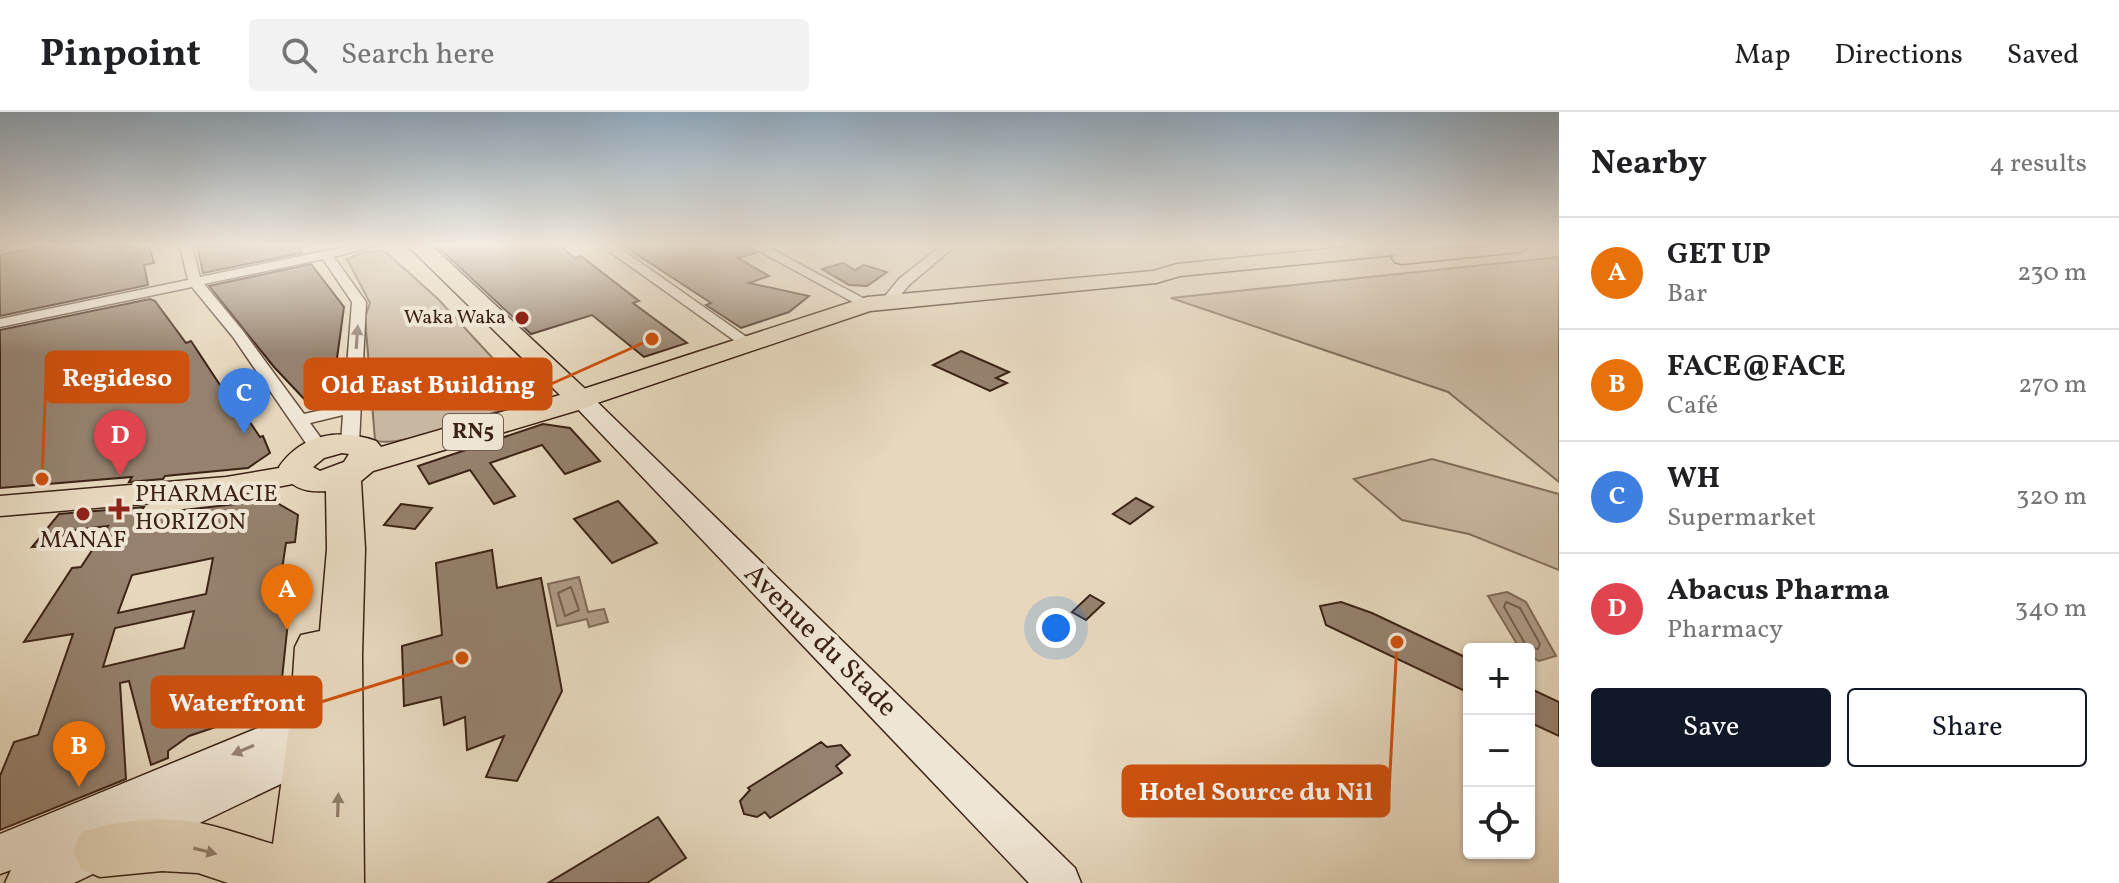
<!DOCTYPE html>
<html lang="en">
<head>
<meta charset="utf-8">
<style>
  body { margin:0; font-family:Vollkorn,serif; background:#f2f2f2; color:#202124 }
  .controls { position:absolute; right:24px; bottom:24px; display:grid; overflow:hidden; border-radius:8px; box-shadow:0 2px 6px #0004 }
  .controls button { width:72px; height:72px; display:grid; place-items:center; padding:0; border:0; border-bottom:2px solid #e0e0e0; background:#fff; color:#202124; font:40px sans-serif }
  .you { position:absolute; left:1056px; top:516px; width:28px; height:28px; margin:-20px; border:6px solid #fff; border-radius:50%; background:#1a73e8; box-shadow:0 0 0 12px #1a73e833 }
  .badge { display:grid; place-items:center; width:52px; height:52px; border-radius:50%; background:#111827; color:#fff; font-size:26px; font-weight:700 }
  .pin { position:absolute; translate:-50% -66px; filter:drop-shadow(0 2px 4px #0008) }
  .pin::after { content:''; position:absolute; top:42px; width:28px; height:24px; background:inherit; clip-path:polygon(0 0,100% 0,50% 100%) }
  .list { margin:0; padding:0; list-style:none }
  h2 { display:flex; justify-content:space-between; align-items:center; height:104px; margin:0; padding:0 32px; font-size:34px }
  h2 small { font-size:26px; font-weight:400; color:#757577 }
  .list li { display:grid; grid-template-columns:52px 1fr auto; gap:24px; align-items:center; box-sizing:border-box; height:112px; padding:0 32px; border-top:2px solid #e0e0e0 }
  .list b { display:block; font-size:30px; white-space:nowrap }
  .list p { margin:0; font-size:26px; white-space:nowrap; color:#757577 }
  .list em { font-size:26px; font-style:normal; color:#757577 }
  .actions { display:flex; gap:16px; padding:24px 32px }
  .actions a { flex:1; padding:18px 0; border:2px solid #111827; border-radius:8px; text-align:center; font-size:28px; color:#111827 }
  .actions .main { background:#111827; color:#fff }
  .icon { flex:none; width:44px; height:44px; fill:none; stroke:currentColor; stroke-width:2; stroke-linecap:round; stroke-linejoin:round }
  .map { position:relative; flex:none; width:1559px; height:771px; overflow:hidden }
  header { display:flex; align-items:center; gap:48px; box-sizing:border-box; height:112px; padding:0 40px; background:#fff; border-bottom:2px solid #e0e0e0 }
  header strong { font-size:38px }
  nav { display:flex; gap:44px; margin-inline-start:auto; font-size:28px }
  .search { width:560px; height:72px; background:#f2f2f2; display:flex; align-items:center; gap:20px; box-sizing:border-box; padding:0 28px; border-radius:8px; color:#757577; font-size:30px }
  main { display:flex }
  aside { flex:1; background:#fff }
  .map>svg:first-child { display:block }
  .green { fill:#c9b8a1; stroke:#836e5c; stroke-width:2 }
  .water { fill:#ad9a84; stroke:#806a58; stroke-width:2 }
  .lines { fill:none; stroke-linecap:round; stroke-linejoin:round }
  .shore { stroke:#755e4d; stroke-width:2 }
  .stream { stroke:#806a58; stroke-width:4 }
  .building { fill:#95816d; stroke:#3d2316; stroke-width:2; fill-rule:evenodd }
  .street-casing { stroke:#675040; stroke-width:3 }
  .secondary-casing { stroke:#3d2316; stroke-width:3 }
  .primary-casing { stroke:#3d2316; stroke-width:3 }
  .highway-casing { stroke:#3d2316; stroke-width:3 }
  .street { fill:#efe5d4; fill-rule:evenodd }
  .secondary { fill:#efe5d4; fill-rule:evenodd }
  .primary { fill:#e6d7bd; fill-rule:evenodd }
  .highway { fill:#e6d7bd; fill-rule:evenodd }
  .oneway { fill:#968475 }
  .oneway2 { fill:#927d6a }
  .poi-dot { fill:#8f2418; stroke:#efe5d4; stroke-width:3 }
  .labels { text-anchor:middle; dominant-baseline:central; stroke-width:8; stroke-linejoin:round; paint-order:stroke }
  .far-poi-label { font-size:20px; fill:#3d2316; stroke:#efe5d4; text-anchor:end }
  .shield { fill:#efe5d4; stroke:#725d4f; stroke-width:2 }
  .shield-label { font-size:22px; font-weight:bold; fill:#3d2316 }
  .poi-label { font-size:24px; fill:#3d2316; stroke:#efe5d4; text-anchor:start }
  .near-street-label { font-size:28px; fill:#3d2316; stroke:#efe5d4 }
  .leader { fill:none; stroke:#ce510e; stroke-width:3 }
  .callout-dot { fill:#ce510e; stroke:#efe5d4; stroke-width:3 }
  .callout { fill:#ce510e; stroke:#ce510e; stroke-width:3 }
  .callout-label { font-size:26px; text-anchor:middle; font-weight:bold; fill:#fff }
</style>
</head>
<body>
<header>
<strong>Pinpoint</strong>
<div class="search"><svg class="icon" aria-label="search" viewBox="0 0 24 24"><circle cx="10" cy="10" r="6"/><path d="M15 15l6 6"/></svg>Search here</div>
<nav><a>Map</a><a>Directions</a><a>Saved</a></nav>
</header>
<main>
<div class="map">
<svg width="1559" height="771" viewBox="0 0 1559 771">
  <rect width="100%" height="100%" fill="#e6d7bd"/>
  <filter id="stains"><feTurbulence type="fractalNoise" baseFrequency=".0025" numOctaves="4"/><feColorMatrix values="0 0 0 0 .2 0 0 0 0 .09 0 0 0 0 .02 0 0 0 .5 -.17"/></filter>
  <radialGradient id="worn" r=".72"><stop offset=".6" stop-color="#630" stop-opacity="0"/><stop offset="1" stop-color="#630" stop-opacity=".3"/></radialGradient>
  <g class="green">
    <path d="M379,139L387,141L438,187L524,280L518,290C498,301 392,338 375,328L365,205L370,191L347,147L364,140Z"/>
    <polygon points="1559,145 1559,370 1448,280 1171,186"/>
    <polygon points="1432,347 1559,382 1559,458 1469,422 1402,408 1354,367"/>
  </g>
  <g class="water">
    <polygon points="579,465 588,500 604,497 608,510 589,515 587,507 557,514 548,472"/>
    <polygon points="1507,480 1526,490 1556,544 1539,549 1529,543 1529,537 1520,537 1488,484"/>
  </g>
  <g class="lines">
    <g class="shore">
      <polygon points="571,475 579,498 565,504 558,481"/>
      <polygon points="1506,490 1520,496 1540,532 1538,537 1527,535 1504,495"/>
    </g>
    <polyline class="stream" points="1057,136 1063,134"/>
  </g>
  <g class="building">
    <polygon points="46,134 149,134 154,151 144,153 148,173 0,204 0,143"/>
    <polygon points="197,134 297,134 302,141 203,161"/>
    <polygon points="437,134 561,134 574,146 581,144 639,189 633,191 687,231 644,245 592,203 531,222"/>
    <polygon points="624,134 747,134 756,141 738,146 769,164 749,171 809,184 789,200 741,216 706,193 711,191"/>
    <polygon points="843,151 855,158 864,153 887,160 867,174 849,173 822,157"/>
    <polygon points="311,152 344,195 332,283 314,291 307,290 274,255 209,174"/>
    <polygon points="150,187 155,189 186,231 191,229 224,279 228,278 260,325 263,324 270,341 248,356 165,364 163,367 129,370 132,365 0,376 0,218"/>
    <polygon points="961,239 1009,260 996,266 1007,271 990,279 933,253"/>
    <polygon points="543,312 570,316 600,349 565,362 542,333 490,351 515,384 494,392 470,358 429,372 418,354"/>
    <polygon points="1136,386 1153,395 1130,412 1113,402"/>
    <path d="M272,388L298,403L295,430L286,431L278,484L291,481L281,576L254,602L189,624L168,639V646L151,653L129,569L120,571L126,667L0,718V664L14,630L38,623L73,522L24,530L72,456L81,455L108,414L66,419L55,433L32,435L59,402L144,395L139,403ZM213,446L206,482L118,501L132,463ZM194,499L184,536L103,555L115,516Z"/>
    <polygon points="618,389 657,431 612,451 574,407"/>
    <polygon points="401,392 432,396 415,417 384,413"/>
    <polygon points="492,438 497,476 541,466 562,579 517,669 486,665 504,624 467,638 465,605 444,613 441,585 404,594 402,534 442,523 436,451"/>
    <polygon points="1090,483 1104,491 1086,508 1072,500"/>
    <polygon points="1341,490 1372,501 1469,547 1469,581 1326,513 1320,494"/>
    <polygon points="1529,576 1559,590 1559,624 1529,610"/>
    <polygon points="821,630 827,635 841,633 850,643 836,654 842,661 770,706 765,700 757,705 744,702 740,689 750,678 748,676"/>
    <polygon points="658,705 686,746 647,771 548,771"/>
  </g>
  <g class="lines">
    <defs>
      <g id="street">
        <polygon points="0,134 8,134 0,139"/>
        <path d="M180,134H192L200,165L349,134H374L334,145L366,190L359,331L357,335H343L341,331L343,303L310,311L328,336L326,340H312L233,225L192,175L0,215V207L188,168ZM323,147L352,190L344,293L304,302L243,219L204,172Z"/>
        <polygon points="602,134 617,134 755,231 747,236 742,234"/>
        <polygon points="750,134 766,134 874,192 872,195 862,195"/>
        <polygon points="941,134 955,134 909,173 893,192 883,192 881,189 899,167"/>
      </g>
      <g id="secondary">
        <polygon points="581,280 589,282 1075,756 1081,771 1029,771 573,292 569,287 573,282"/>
        <polygon points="321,590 334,594 340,605 334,616 320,622 331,626 336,637 331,648 74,771 5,771 11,758 0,762 0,722"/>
      </g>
      <g id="primary">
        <polygon points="1359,134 1433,134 1431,137 1530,134 1520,140 1402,152 1395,150 1392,146 1394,143 1180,164 1156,171 870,199 591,293 581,295 571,293 567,287 571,281 867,185 1153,159 1177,152"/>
        <polygon points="297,353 308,355 312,362 308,369 226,385 0,404 0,384 226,365"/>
      </g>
      <path id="highway" d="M408,134H432L596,287L592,294L373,359L361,369L365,437L362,543L364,771H228L198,761L162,759L100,765L81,757L73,739L81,721C114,708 164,704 200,711C224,716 249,725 273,732L290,608L295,535L301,523L320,519L327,437L326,379C304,381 289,375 279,355C302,322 339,316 376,329L381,335L560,283ZM342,341L349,342L344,350L320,359L313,355L324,346Z"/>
    </defs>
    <use href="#street" class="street-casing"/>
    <use href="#secondary" class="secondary-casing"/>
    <use href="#primary" class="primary-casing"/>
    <use href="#highway" class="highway-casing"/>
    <use href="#street" class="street"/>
    <use href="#secondary" class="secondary"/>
    <use href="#primary" class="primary"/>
    <use href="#highway" class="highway"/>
  </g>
  <defs><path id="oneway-solid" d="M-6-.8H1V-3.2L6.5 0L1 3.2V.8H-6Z" transform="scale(2)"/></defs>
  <g class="oneway">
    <use href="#oneway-solid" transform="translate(357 225) rotate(-86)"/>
    <use href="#oneway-solid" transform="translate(243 638) rotate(157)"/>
  </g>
  <g class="oneway2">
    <use href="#oneway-solid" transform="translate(338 693) rotate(-88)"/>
    <use href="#oneway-solid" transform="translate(205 739) rotate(14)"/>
  </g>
  <linearGradient id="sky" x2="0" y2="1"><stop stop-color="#90aac0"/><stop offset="0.55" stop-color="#f4ede1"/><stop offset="1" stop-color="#f4ede1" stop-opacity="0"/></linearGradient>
  <rect width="1559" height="242" fill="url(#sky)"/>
  <g class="poi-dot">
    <circle cx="522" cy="206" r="8"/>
    <path d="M115 385h8v8h8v8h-8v8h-8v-8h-8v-8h8z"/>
    <circle cx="83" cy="402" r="8"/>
  </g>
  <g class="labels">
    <g class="far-poi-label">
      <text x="506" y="206">Waka Waka</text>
    </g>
    <rect class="shield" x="443" y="302" width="60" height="36" rx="6"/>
    <g class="shield-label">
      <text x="473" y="320">RN5</text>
    </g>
    <g class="poi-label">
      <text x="135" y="383">PHARMACIE<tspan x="135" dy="28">HORIZON</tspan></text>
      <text x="83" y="429" text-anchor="middle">MANAF</text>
    </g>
    <g class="near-street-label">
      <text transform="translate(820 529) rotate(45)">Avenue du Stade</text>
    </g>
  </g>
  <path class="leader" d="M42 367L46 265M652 227L551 272M462 546L321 590M1397 530L1389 679"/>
  <g class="callout-dot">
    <circle cx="42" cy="367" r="8"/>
    <circle cx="652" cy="227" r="8"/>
    <circle cx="462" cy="546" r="8"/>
    <circle cx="1397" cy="530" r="8"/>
  </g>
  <g class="callout">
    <rect x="46" y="240" width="142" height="50" rx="8"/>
    <rect x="305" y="247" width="246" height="50" rx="8"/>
    <rect x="152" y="565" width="169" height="50" rx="8"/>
    <rect x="1123" y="654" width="266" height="50" rx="8"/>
  </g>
  <g class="callout-label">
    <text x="117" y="274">Regideso</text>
    <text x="428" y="281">Old East Building</text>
    <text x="237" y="599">Waterfront</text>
    <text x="1256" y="688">Hotel Source du Nil</text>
  </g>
  <rect width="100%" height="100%" filter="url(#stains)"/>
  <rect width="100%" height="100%" fill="url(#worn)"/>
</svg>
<div class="controls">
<button>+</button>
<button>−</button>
<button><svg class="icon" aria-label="locate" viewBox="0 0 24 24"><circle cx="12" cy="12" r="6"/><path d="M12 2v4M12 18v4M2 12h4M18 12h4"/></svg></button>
</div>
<div class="you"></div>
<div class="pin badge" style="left:287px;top:518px;background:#e8710a">A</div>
<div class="pin badge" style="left:79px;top:675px;background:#e8710a">B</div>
<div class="pin badge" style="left:244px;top:322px;background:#3f7fe0">C</div>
<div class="pin badge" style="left:120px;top:364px;background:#e0444e">D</div>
</div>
<aside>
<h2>Nearby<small>4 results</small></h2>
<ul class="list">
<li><span class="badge" style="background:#e8710a">A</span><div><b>GET UP</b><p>Bar</p></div><em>230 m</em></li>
<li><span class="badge" style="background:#e8710a">B</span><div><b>FACE@FACE</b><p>Café</p></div><em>270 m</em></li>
<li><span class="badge" style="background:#3f7fe0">C</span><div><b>WH</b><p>Supermarket</p></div><em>320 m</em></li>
<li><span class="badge" style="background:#e0444e">D</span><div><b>Abacus Pharma</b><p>Pharmacy</p></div><em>340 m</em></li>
</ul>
<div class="actions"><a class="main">Save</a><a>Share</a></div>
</aside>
</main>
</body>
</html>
